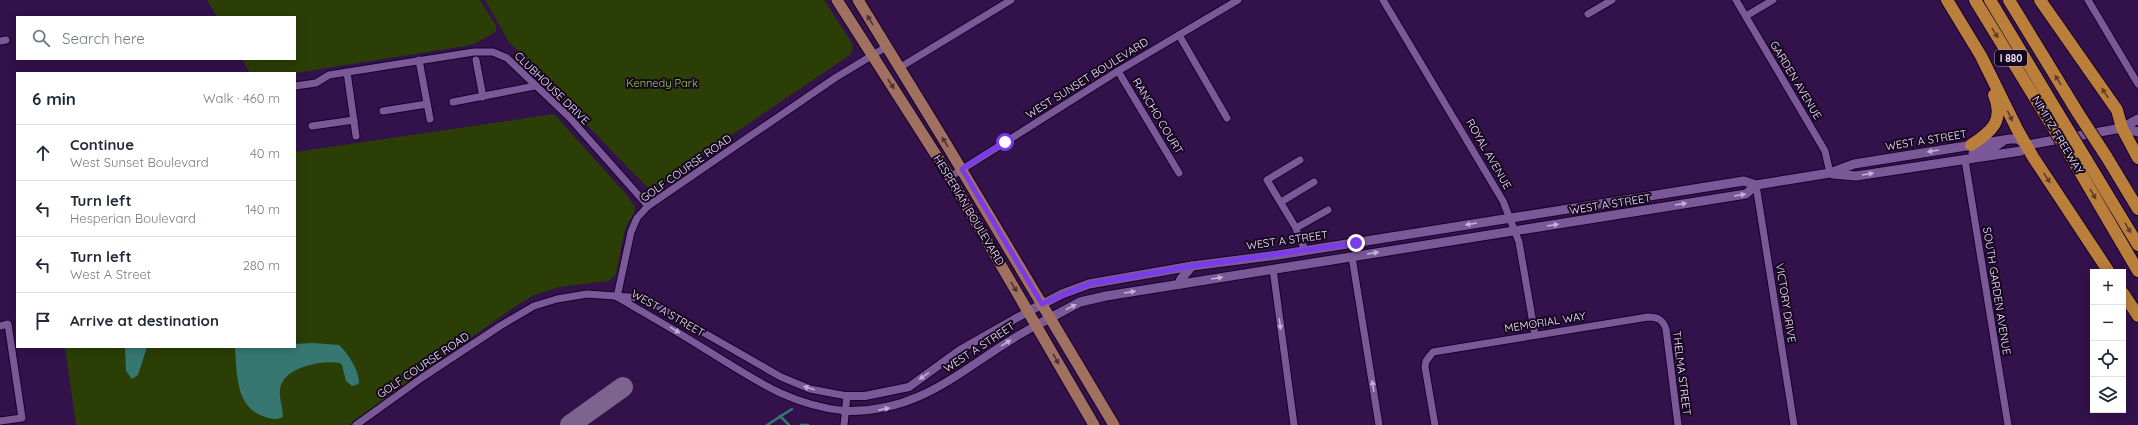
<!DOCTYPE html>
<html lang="en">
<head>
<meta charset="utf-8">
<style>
  body { margin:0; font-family:Quicksand,sans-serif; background:#f2f2f3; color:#1f2937 }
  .controls { position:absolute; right:12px; bottom:12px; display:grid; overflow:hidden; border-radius:0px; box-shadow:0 2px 10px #0003 }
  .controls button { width:36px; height:36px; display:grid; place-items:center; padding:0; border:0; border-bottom:1px solid #e0e1e3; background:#fff; color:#1f2937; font:20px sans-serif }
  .stop { position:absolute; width:12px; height:12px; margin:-9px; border:3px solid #7c3aed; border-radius:50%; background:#fff }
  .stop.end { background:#7c3aed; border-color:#fff; box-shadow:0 1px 4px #0008 }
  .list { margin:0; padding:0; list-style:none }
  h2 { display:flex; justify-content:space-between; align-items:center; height:52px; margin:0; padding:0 16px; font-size:17px }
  h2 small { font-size:13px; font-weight:400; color:#747a83 }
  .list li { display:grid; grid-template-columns:26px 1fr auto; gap:12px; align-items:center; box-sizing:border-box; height:56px; padding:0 16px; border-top:1px solid #e0e1e3 }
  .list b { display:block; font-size:15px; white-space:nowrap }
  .list p { margin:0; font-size:13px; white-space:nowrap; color:#747a83 }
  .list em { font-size:13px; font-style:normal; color:#747a83 }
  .icon { flex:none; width:22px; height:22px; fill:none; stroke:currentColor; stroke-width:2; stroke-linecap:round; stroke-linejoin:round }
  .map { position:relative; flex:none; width:2138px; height:425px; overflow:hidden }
  .search { position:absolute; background:#fff; box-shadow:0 2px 10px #0003; left:16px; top:16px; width:280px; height:44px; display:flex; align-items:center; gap:10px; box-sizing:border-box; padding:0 14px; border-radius:0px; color:#747a83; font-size:15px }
  .panel { position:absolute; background:#fff; box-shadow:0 2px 10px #0003; left:16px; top:72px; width:280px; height:276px; border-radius:0px }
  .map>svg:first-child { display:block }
  .green { fill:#2a3e06 }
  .water { fill:#377772 }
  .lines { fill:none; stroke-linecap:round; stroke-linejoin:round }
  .stream { stroke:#377772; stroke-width:2.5 }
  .taxiway { stroke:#7c648f; stroke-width:20 }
  .minor-casing { stroke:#180029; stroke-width:9 }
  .tertiary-casing { stroke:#180029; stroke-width:10 }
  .secondary-casing { stroke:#180029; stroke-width:11 }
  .primary-casing { stroke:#180029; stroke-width:13 }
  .motorway-casing { stroke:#180029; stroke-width:14 }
  .minor { stroke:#7b5999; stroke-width:7 }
  .tertiary { stroke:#7b5999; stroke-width:8 }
  .secondary { stroke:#7b5999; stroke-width:9 }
  .primary { stroke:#a07061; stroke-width:11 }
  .motorway { stroke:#b97f3b; stroke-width:12 }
  .motorway-bridge-casing { stroke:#180029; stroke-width:14; stroke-linecap:butt }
  .motorway-bridge { stroke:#b97f3b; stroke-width:12 }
  .oneway { fill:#4d3139 }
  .oneway2 { fill:#5f3d2c }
  .oneway3 { fill:#c2afd5 }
  .route { stroke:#7c3aed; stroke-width:5 }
  .labels { text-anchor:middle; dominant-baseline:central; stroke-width:4; stroke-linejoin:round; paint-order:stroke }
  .shield { fill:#15071f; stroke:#b0a4ba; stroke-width:1 }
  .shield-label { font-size:10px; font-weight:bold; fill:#f2e8fd }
  .street-label { font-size:11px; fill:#f2e8fd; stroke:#15071f }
  .park-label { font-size:11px; fill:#9bd62f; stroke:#15071f }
</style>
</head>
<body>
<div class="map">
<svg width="2138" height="425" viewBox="0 0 2138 425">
  <rect width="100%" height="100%" fill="#33114b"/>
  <g class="green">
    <polygon points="207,0 480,0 496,26 496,32 472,45 295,73 250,73 242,59 295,59 295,17 217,17"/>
    <polygon points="485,0 824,0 852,43 853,48 850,55 745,126 652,192 573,111 509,42"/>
    <polygon points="554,114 626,194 635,207 634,213 625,229 616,274 609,281 559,287 532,296 510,310 349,425 76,425 65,347 295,347 295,152"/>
  </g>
  <g class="water">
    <path d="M313,343L339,345C348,353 360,372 359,384L352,386L346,381L342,365L340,363C322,360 282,367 280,390C279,399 283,408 283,417C277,420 271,419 265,417C235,408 237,372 235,347H295V344Z"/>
    <polygon points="125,347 147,347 138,375 132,379 126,371"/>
  </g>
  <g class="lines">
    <g class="stream">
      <polyline points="780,416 789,425"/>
      <polyline points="767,425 792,409"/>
      <polyline points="801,425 808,425"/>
    </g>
    <polyline class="taxiway" points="570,425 623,387"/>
    <defs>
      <g id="minor">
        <polyline points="1383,0 1503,201 1519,242 1535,335"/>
        <polyline points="1736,0 1825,151 1830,173"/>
        <polyline points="2088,0 2138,84"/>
        <polyline points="1588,14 1612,0"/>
        <polyline points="1746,16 1773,0"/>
        <polyline points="1179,35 1227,118"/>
        <polyline points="0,41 6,40"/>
        <polyline points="419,60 430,119"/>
        <polyline points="476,60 483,97"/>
        <polyline points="899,68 1011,0"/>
        <polyline points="1118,71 1179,173"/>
        <polyline points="347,72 356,136"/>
        <polyline points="295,86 316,83 329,75 474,52 493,52 507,58 570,118 648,206"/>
        <polyline points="453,102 535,86"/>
        <polyline points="383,111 427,104"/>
        <polyline points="312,126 354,120"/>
        <polyline points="1300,160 1267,180 1296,228 1298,236 1306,251"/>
        <polyline points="1965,160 2008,425"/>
        <polyline points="950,177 1118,71 1238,0"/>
        <polyline points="1756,185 1794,425"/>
        <polyline points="1281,202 1314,182"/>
        <polyline points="1296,228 1328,210"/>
        <polyline points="1352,257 1379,425"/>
        <polyline points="1273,269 1294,425"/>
        <polyline points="617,297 631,232 637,218 648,206 835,78 886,47"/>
        <path d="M619,298C646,314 673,329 700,346C750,376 786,405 846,411"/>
        <polyline points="0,326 8,324 22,418 0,421"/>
        <polyline points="356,425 423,377 500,326 534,306 557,299 587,294 642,298 659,307 781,377 810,389 847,396 844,425"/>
        <path d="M1435,425L1425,367L1426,361L1433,352L1648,317C1658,317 1663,320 1666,329L1678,425"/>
      </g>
      <g id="tertiary">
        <polyline points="847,396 865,396 909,387 960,350 1029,311"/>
        <path d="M846,411C928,413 969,360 1037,325"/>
      </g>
      <g id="secondary">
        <polyline points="2122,128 2138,132"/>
        <polyline points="1973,153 1990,150 2002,142"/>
        <polyline points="1833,174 1856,176 2021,151 2027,145 2122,128 2138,119"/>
        <polyline points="1179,284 1181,279 1192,266"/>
        <polyline points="1029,311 1062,294 1089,284 1192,266 1278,255 1744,181 1756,185 1830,173 1854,164 2010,139 2017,139 2027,145"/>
        <polyline points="1037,325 1080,302 1106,296 1746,194 1756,185"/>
      </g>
      <g id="primary">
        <polyline points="837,0 945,169 1094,425"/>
        <polyline points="858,0 942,137 1114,425"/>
      </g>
      <g id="motorway">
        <polyline points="1947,0 1981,56 2017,129 2033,157 2109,272"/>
        <polyline points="1975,0 2046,116"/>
        <polyline points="1990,0 2058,113"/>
        <polyline points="2009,0 2078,113"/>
        <polyline points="2040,0 2117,110 2122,128 2138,158"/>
        <path d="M1971,145C1991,132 2005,121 1994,95"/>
        <polyline points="2106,156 2138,209"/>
        <polyline points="2086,159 2138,245"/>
        <polyline points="2073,160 2138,271"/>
        <polyline points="2123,293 2138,316"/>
      </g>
    </defs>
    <use href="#minor" class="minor-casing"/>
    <use href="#tertiary" class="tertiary-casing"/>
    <use href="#secondary" class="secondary-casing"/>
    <use href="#primary" class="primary-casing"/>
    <use href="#motorway" class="motorway-casing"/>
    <use href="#minor" class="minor"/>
    <use href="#tertiary" class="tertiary"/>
    <use href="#secondary" class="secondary"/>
    <use href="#primary" class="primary"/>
    <use href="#motorway" class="motorway"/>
    <defs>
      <g id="motorway-bridge">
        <polyline points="2058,113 2086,159"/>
        <polyline points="2078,113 2106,156"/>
        <polyline points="2046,116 2073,160"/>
      </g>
    </defs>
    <use href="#motorway-bridge" class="motorway-bridge-casing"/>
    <use href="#motorway-bridge" class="motorway-bridge"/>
  </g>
  <defs><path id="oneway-solid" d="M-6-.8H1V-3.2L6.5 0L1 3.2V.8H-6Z"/></defs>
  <g class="oneway">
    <use href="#oneway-solid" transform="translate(870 20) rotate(-121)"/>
    <use href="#oneway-solid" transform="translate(891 84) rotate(57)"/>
    <use href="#oneway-solid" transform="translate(945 142) rotate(-121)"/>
    <use href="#oneway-solid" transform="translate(1014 287) rotate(59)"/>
    <use href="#oneway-solid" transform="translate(1056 359) rotate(61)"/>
  </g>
  <g class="oneway2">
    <use href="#oneway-solid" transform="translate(1995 33) rotate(58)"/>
    <use href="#oneway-solid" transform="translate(2058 80) rotate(-121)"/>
    <use href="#oneway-solid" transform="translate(2105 93) rotate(-124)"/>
    <use href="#oneway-solid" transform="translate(2010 116) rotate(64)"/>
    <use href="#oneway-solid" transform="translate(2047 178) rotate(57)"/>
    <use href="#oneway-solid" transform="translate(2093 194) rotate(60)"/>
    <use href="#oneway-solid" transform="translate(2128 228) rotate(59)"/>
  </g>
  <g class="oneway3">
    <use href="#oneway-solid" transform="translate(1933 151) rotate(171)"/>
    <use href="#oneway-solid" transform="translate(1868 174) rotate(-9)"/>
    <use href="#oneway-solid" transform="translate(1740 195) rotate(-9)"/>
    <use href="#oneway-solid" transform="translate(1681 204) rotate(-9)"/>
    <use href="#oneway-solid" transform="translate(1471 224) rotate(171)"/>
    <use href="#oneway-solid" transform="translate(1553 225) rotate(-9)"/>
    <use href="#oneway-solid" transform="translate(1373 253) rotate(-9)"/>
    <use href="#oneway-solid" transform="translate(1217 278) rotate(-9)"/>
    <use href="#oneway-solid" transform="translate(1130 292) rotate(-9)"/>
    <use href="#oneway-solid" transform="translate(1071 307) rotate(-28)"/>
    <use href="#oneway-solid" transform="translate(1280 324) rotate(82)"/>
    <use href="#oneway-solid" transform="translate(675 330) rotate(32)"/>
    <use href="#oneway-solid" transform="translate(1006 343) rotate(-32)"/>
    <use href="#oneway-solid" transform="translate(924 376) rotate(145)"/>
    <use href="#oneway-solid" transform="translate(1373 386) rotate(-99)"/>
    <use href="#oneway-solid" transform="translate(809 388) rotate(-163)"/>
    <use href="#oneway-solid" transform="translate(884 409) rotate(-12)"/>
  </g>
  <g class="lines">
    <polyline class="route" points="1005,142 962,169 1042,304 1089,284 1192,266 1356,243"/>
  </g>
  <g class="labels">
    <rect class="shield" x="1995" y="50" width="32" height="16" rx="3"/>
    <g class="shield-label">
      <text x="2011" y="58">I 880</text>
    </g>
    <g class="street-label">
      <text transform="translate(1087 78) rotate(-32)">WEST SUNSET BOULEVARD</text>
      <text transform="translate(1796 80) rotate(59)">GARDEN AVENUE</text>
      <text transform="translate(552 88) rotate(44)">CLUBHOUSE DRIVE</text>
      <text transform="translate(1158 116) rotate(59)">RANCHO COURT</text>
      <text transform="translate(2058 135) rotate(59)">NIMITZ FREEWAY</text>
      <text transform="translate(1926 140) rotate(-9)">WEST A STREET</text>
      <text transform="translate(1489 154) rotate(60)">ROYAL AVENUE</text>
      <text transform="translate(686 168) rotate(-35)">GOLF COURSE ROAD</text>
      <text transform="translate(1610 204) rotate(-9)">WEST A STREET</text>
      <text transform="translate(969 210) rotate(59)">HESPERIAN BOULEVARD</text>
      <text transform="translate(1287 240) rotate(-8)">WEST A STREET</text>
      <text transform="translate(1997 291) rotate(81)">SOUTH GARDEN AVENUE</text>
      <text transform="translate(1786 303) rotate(81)">VICTORY DRIVE</text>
      <text transform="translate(668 313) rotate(30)">WEST A STREET</text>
      <text transform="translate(1545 322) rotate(-9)">MEMORIAL WAY</text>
      <text transform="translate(979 347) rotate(-33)">WEST A STREET</text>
      <text transform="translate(423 365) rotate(-34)">GOLF COURSE ROAD</text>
      <text transform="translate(1682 373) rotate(83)">THELMA STREET</text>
    </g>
    <g class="park-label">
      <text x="662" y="83">Kennedy Park</text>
    </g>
  </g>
</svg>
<div class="controls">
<button>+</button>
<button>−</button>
<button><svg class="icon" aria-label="locate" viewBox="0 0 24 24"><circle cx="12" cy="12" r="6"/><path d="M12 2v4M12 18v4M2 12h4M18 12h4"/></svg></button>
<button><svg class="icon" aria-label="layers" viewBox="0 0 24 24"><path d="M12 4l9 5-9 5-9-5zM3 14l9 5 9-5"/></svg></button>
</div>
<div class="stop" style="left:1005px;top:142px"></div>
<div class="stop end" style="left:1356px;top:243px"></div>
<div class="search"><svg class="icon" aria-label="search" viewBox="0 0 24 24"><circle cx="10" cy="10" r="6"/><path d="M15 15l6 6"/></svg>Search here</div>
<section class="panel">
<h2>6 min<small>Walk · 460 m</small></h2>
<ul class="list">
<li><svg class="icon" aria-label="ahead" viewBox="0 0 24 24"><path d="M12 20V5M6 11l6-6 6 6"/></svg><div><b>Continue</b><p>West Sunset Boulevard</p></div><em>40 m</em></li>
<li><svg class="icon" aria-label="left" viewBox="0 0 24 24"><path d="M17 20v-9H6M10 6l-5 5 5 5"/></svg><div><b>Turn left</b><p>Hesperian Boulevard</p></div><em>140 m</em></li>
<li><svg class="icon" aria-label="left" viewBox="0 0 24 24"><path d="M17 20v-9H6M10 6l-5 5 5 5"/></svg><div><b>Turn left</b><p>West A Street</p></div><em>280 m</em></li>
<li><svg class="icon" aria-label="arrive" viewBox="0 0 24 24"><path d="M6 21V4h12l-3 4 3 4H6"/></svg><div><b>Arrive at destination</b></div></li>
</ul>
</section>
</div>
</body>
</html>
